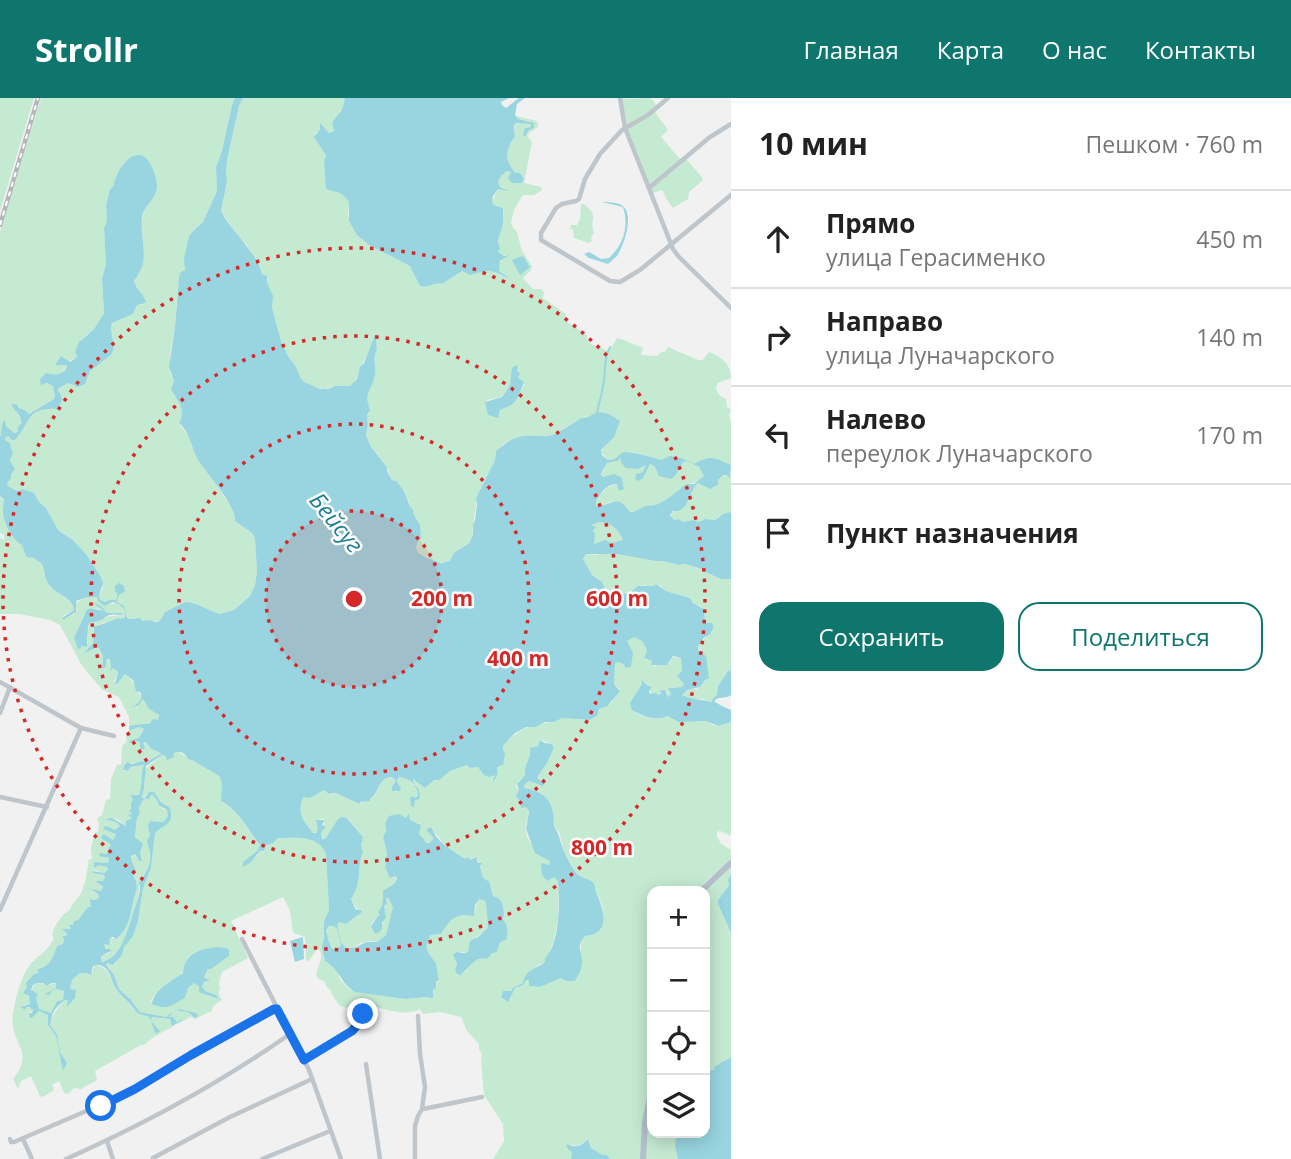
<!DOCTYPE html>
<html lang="ru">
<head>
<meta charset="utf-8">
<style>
  body { margin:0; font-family:"Open Sans",sans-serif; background:#f2f2f2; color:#222 }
  .controls { position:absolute; right:21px; bottom:21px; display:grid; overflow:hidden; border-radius:14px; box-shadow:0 4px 18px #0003 }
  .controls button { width:63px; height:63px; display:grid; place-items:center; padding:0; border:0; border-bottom:2px solid #e0e0e0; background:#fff; color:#222; font:35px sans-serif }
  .stop { position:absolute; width:21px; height:21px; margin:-16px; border:5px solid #1a73e8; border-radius:50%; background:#fff }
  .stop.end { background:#1a73e8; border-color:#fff; box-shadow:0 2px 7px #0008 }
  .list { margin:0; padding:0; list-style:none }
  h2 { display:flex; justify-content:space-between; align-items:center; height:91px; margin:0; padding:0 28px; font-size:30px }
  h2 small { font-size:23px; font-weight:400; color:#767676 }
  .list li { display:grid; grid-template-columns:46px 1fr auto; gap:21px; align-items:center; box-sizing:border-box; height:98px; padding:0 28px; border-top:2px solid #e0e0e0 }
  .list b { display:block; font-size:26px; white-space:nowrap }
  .list p { margin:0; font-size:23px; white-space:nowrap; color:#767676 }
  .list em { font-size:23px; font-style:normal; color:#767676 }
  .actions { display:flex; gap:14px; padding:21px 28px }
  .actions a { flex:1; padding:16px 0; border:2px solid #0f766e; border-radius:21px; text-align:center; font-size:24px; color:#0f766e }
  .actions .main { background:#0f766e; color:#fff }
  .icon { flex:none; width:38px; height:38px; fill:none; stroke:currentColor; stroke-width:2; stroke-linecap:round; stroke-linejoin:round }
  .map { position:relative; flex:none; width:731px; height:1061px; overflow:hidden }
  header { display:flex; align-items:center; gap:42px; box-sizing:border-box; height:98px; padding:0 35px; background:#0f766e; color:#fff }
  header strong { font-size:33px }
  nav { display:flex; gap:38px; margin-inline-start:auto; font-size:24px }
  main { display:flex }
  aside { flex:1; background:#fff }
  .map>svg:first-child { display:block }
  .green { fill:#c5ead2; fill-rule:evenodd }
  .water { fill:#98d5e1; fill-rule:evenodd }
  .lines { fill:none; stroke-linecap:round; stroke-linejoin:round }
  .stream { stroke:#98d5e1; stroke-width:2 }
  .minor { stroke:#bec5cb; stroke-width:4.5 }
  .major { stroke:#b4c0cb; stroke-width:6 }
  .rail-casing { stroke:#b3b6ba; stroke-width:4.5 }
  .rail { stroke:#fff; stroke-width:2; stroke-dasharray:5; stroke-linecap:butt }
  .route { stroke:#1a73e8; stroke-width:9 }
  .ring { fill:none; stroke:#d62828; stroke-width:3.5; stroke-dasharray:3.5 7 }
  .labels { text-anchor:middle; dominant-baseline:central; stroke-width:5; stroke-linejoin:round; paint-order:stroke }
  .water-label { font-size:23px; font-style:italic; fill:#1e7e93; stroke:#fff }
  .centre { fill:#d62828; stroke:#fff; stroke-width:3.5 }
  .ring-label { font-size:21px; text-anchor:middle; font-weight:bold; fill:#d62828; stroke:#fff; stroke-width:5; stroke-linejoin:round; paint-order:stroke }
</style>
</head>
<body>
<header>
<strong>Strollr</strong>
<nav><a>Главная</a><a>Карта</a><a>О нас</a><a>Контакты</a></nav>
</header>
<main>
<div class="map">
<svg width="731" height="1061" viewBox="0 0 731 1061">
  <rect width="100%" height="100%" fill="#f2f1f1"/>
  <g class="green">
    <polygon points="0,0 34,0 0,113"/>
    <path d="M41,0H235L232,7L222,53L216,69L217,93L203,124L191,135L185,155V172L177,199L175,229L170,257V274L174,283L171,292C180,305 186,310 179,326L191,341L193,349L217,388L232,410L235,423L252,435L255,441L257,474L255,487L250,498L234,512L219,516L196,506L183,505L165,514L161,523H142L139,520L129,521L126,515L124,520L102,525L93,531V545L83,556L94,550H99L103,558L102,569H106L108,561H110L113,570L118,574L114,584L120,582L125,576C131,581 132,583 136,590C142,600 144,601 134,609L136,610L143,601L149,611L157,615L159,619L158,622C147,626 140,624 131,632L140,629L144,631L139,640L132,642V644H140V651L143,644H146L151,651L159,654L161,656L146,664C139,662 133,667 125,664L123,670V673H128L130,669L145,667C140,675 143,687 139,697L130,698L133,702L129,713L132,716L131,721L126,728L117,721L106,720L116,724L120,728L117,732H105L116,735L113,742L108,741L105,737L111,747L108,751L107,756H100L109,760L108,765L95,764L107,769L108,771L105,775L93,772V775L104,777L105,780L103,783L94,784L103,787L101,793H91L98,796L99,800L95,802L92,801L91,809L88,810L73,827H70L69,831H64L63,833L67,836L66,838H62L64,841L63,846L57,848C55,858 49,869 37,871V876L27,885V897L30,901V906L23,908L31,910L33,913L29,915L32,920L39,913L44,914L39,911L36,900L38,896L31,893L35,886L41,885L46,888L55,885L57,887L55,891L64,893L63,902L57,903L51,915H47L49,918L48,927L56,938L63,970L66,965L60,954L57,936L50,927C53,916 57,910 65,902H68V908L75,900V892H71L70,890L72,882L80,875H86L89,877L93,874V870L96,867C110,869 110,882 117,893C123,901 132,906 137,915L149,919L155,932L160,933L151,923L152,919L169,921L174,928L183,922L182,921L177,924L173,919H169L175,912L186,913C177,909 172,913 166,919L140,914L131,902L119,891L114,877L106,867V865L113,867L115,866L138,823L143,791L151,769L155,735L170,722L167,707L158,701L163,711L167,712L169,717L163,724L150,723L148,732L150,735C147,745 150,753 150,763C150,771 144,775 140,782C138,786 140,789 139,792C137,813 125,855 104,864L101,862L103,857L110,855L104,846L111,839L116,842C130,831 132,809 136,792L137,790L136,783L133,778L136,772L131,761L133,756H134L139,763L142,761L140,754L142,749L135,739C137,733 135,730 136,723C136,716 140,708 143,702H146L150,697L152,696L156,700L154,695L147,697L145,701L141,699L145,685V671L162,657L165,658V660L177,653L219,678L222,685L221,703C239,712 248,732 260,747L257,753L243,764L257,758L260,753L263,754L266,747L273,745L278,740C295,740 318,736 326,756L329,812C324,828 321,845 325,863L334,868L337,872L339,880L350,892L405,901L427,899L432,900C433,894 434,886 439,882C437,876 438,870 434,864C427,853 423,851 431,837L441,836C451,821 455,815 474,818L477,803L479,801L484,802L486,805L488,829L470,845L468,854H455L457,869L464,875L474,863L490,857L503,842H506C508,833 504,827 503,818C502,811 503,808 500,801L493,798L489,783C480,780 483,774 480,767C479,764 477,762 475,759L470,762L465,761L446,749L436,736L427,733L433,739V742L429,746L426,745L424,741L419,736L420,726L410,722L409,715L407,720L402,719L385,726L386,733L383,739L387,755L385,769L393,780L396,778L397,779L394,786L383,797V804L380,818H378L371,826L373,835L382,831C382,824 386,818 384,810L387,805L386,799H389L393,807V814L388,834L384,839L377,844L370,843L360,845L354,850H346L341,844L337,826L339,824L346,826L357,818L358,813L351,801C359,787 355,769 363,754L361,747L363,739L348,720L326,740H322L321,733L326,729L323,728L325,723L324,721L317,722L316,724L318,730V734L313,735C303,724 295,711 304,698L312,699L324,692L331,697L336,695L358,706C363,704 369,703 373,699C382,691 377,681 392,679L396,683L395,694L401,691L397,685L399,679L408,681L413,687L417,688L413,684L414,681L425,690L434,682L436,683L450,673L467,667L471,670L478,669L496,676L495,680L491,683L492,684L498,676L497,669L502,668L503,648C521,629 528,628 552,624C556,623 559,620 563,620C576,619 580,625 596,619L599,611L610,607L620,591L614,586L615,566L618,564L631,569C633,552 633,558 627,543L634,538L642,543L647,552L644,559L645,561L652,563L653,568L670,565L671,559L681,560L682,573L679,580L684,586L682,589H672L670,593L671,596L668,599L667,594H660L659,597L651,596L648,588L644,583H642V586L638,593L632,612C643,618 654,625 667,618L674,622L705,623L713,627L721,628L731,624V738L720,733L717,734V738L721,746L731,752V762L705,784L698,793H652V980L644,1018L641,1061H610L607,1057H603L591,1050L589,1042H586C582,1047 577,1049 570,1046L572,1054L571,1061H493L504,1043L503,1026L484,997L481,962L482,957L479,951V946L467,933L461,919L440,914L423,916L420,911C401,921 378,906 358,907L355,912L340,908L331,895L332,894L326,888L325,884L319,881L316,878C317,868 325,860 319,851H317L309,863L306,862L305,839L294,835C291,829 292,826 291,819C291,812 286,805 283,799L231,823L248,860L222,874L219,884L220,892L218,894L222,902L213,908L212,913L195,921L190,919C175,929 158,934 144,947H141L95,973L97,982L81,991L74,990L68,996L64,995L59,983L52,987L54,992L43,999L40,998L31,978L21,983L18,991L13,981C37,952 8,946 13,915C16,900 20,881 29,868C35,860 47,853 52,844C56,837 51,841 53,833C56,826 63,815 70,812C72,805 76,803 80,797C86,786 87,773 89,761H92L91,750L95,734H98L99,726L97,720L102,717L106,702L110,701L111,681L117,667L121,666L122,648L127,643L126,639L129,632V619L119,599L103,592L92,580L81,566L60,527L50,522L19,516H0V440L4,442V437L0,435V398L4,401C4,417 7,439 22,447C26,457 34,460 42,466C44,474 44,482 50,488C58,497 72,498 74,512L63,518L62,522L74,516L77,511L75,505L88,499H96L103,507L116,505V503L110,502L105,504L100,502L99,497L103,490L101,479L86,456L73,442L56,430L46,410L39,404L34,395L23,391L17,393L8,388L6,385L14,373L13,367L10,362L11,352L4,340L8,338L12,342H15C26,329 33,304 55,311L59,290L68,285L75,288L87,281L90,273L111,257L110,231L112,225L133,216L137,207L145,206L141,194L135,186L134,183C138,176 142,171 143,163C146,148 139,132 143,118C147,100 162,98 154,76C151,68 150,63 143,58L124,64L115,82L113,90L110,91L106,107L107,123L104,130L106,166L102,181L104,215L94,231L85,238L81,242L76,260L63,266L66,267L67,269L60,276H50L44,286L51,285C54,289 57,296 54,301L29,316L25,312L18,311V306L16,312L22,325L18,334L12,335L5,326L0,339V134ZM90,510L99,511L103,514L105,512L107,515H118L121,517L104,519L102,522C85,525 88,529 88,545L84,549L82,547L81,550L75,539L84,516ZM541,642L552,646L554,650L547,665L539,676L538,681L542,688L529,683L524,687V690C550,694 552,705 554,729L559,734L564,753L577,776L583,780L587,781C602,795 616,835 585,838C578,846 581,851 582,860C582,868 578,876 575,883H566L561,880L540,889L529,888V883H526L537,868L545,864L553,845L558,822L559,788L558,783L545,766L549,767L550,762C538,754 523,743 526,726C528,718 530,716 526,709L521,708V705L517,697L519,692L516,688L518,684L525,677C524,664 531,659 531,650L538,648ZM216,849L227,850L229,852V858L211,871H208L204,879L209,882L208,884H204L202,888L205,893L216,897V901L207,897L197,885H194L188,890L185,900C173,905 161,916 151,903L152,900C160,890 172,885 181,876C185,872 186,865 188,859L196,854Z"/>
    <path d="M243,0H345L342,12L332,24L334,33L329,35L320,26V31L315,36L326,57L324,62L328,92L340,95L347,101L349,105L348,118L369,147L410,168L435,185L442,186L462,173L491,172L507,180L508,179L499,173C498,165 502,161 508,157H500L498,154L500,151C495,136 505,125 503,110L494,107L492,103L498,91H508L500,89C496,81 501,78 507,73L511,74L512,85H522L524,79L520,75L514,74C513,71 510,68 509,65C505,56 509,45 515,39V26L521,25L531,26V29H526L527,38L529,32L534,30L531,24L518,21L516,18L537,23C541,30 534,31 529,35L528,39L532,44L524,85L541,89L542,92L534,97H524L522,98L514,112L511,125L512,128L517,134L522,153L532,168L531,172L523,180L533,191H541L544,194L543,200L566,216V223L587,237V241L592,247C602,248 602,252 609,253L617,240C627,242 634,248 643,249L641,257L657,258L661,254H665L668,249L698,262H703L709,254C722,259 731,266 731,280L718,285C713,292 720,299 726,301L727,309L731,312L729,317L731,323V367L725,365L694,366C699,369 702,372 704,378C699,385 693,385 686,386L680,393L660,406L644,409L639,413L630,414C622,402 614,401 602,408H596V403L607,389L617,386L621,392L624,389L622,380L601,378L607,365L614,364L621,360V365C627,371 636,372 643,367L647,369L651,366L655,369L658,376L676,377L683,364L690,363L683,362L673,358L661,362C651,359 639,357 628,354L614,362H608L601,354C608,342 618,336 618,321L601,315L566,329L553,338H529L516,340L503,346L495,355V362L476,400C477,411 474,418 473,428C471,438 475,430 472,439C469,448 461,448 456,454C453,457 453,461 450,464C448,465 446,464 444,464C434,465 422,459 416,450L420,438V427L413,415L405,393L397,387V383L392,382L385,366L371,349L366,337L368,327L367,318L370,312L368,308V294L375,277L374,258L377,252L376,245L373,246C370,253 365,260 362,267C358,275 358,282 350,288H335L325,291L315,290L304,284L297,275L295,267L289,260L281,243L272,209C273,201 270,193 266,185L268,181L262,176L247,147L238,138L221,113L227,85L226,75L227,62L239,8ZM517,273L518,280L524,287L515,303L500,312L498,319L488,317L487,302L501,299L510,287L512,276Z"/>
    <polygon points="650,0 654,3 656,8 642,19 627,27 621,1"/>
    <polygon points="654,13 668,32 661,39 681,62 651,87 649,87 626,31"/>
    <polygon points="686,61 702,79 703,82 689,94 688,101 673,110 667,102 662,92 653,95 651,91"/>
    <path d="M581,106H584C600,119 589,119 594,135L591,139L592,143L589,145L574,140L573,132L570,130L571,127H577L580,122Z"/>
    <path d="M723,377L730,379L731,377V414L719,418L715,422L705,421L699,424L692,422L683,424L679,421L674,422L672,421L671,415C694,405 684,399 698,385H701L707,390L716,389L718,382Z"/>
    <path d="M600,424C615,426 617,429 623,442L612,445L605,442L594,446L593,433L596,430L590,427Z"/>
    <path d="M603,455L617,456L655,463H662L679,467L685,466L702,471L705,474L721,481H731V572L728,573L718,588L717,597L713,600L711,604C708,603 706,602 703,601C694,601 689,602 682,596L689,591H697L704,583L708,581L706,569L698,547C702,544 712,534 714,529L711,525H706C704,508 697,511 690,500L666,493L659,487H654L652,489C636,485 638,490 627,496C624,498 620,498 616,499L610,508L605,506L603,502L606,497L602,484L592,477L583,462L586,456L596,457Z"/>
    <path d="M731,769L729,786L718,802V806L731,835V960C720,963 712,972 705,981V793Z"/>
    <polygon points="333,827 336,828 341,848 335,851 332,851 326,835 327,829"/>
    <polygon points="652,1000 652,1035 676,1035 675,1048 678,1061 645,1061 647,1024"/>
  </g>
  <g class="water">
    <path d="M235,0H243L239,8L227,62L226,75L227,84L221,113C233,136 254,150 262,176L267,178V185L273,198L272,209L281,243L289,260L295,267L300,279L304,284L320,291H328L335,288H350L357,281L360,269L364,265L375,237H377L376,245L377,252C372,261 376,266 375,276C373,291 363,293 370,312L367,317L368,327L366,337L371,349L387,369V373L392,382L397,383C399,388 403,390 405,395C408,401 408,407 413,412V415L420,427L421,441L418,443L416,450L419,455L427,460L441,465L450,463L454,455L469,445L473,437V427L475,422L477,407L476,400L495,362L496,353C504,347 509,341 520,339C529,336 546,340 553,337C556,336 579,322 581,320C590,321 590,316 597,315C605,313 614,319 620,323L614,339L601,352L602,357L608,362C618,362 617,357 624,354C628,353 657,360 661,362C664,361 667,359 670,358C675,357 690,363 694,366C712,356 714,360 731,367L730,380L726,377H723L718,382V387L710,391L698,385C688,394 689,415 673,413L670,417L674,422L679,421L683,424L692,422L699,424L705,421L715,422L723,416L731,414V481H721L705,474L702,471L685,466L679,467L662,463H655L617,456H586L583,461L592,477L602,484L607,495L603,502L607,508L613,505L618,497L629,495L638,488H653L656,486L666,493L690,500L693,505L703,511L706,525H712L714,529L710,536L704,540L698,548L699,554L706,558L709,580L704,583L700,589L687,592L682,597C692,602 701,601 711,604L713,600L717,597L718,588L728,573L731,572V597C726,601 721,598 715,602V604L724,609L731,612V624L719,628L705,623L679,624L667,618C655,624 643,618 632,612L630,605L642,586V582L648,588L652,589L649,593L650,596L656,595L659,597L661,595L659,593L665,592L668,599L671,596L668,590L682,589L684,586L677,578L682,573L681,560L673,558L667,567H651L652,563L644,560L647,552L642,543L634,539L627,543L633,555L631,569L626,570L623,566L618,564L615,566L614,586L620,593C616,598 612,602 608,608L599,611L597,618L589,622L562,620L554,624H545L535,629H526L515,635L503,648V652L505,656L503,667L497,669L498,676L491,687L495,677L489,679L484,677L478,669L470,670L467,667L450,673L439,682H434L425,690L413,681C413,689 422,689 419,701L415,702L414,709L411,708L410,700L412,698L415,700L418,698C418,688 410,680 399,679L397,683L401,691L400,693H392V689L396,683L392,679C378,679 380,695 370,701V703L361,704L359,706L336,695L329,696L324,692L312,699L305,700L304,698C296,713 302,722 313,735H316L318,732L316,722H325L322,727L326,729L321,734L322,741L326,740L338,721L342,719L347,720L363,739L361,747L363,754C358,764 360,775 358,784C357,790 354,796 351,801L356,812H361L362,814L346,826L340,824L337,826L341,844L346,850H354L366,844H377L386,837L393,809L388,799L386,801L387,805L384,809L386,819L382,825V831L378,835H374L371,828L378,818L380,817L378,814C384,807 383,802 383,793L394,786L397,781L396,778L390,780L385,769L387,755L383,739L386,733L385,726L389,718L399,716L406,720L409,715L410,722L421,727L419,736L424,741L426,745H429L433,742V739L427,733V731L431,729C437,745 452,752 465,761L468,759L470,762L476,759L478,765H482L480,768C482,774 481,781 489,783L493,798L500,801C503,808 505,813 503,821C507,826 509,836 506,842C500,842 498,848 497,854L492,855L488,860C485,861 482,860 479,861C474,862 465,873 461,877L457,876L455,873L457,866L453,857L456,854L464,855L468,854L470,843L478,839L488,829L486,805L484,802L479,801L475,807L474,818C454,815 451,821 441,836L431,837C423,851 427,853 435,864C438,870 437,876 439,882L436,884V890L433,892V900H431L427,899L405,901L355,894C341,886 339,870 325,863L322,849L324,839V824L329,812L326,756C318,736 295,740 278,740L273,745L266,747L264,753H260L250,765L243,769V764L257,753L260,747C248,732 239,712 221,703L222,685L219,678L192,662L188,661C185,655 180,652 174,655V659L167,662L165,658L162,657L146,668L144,691L141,699L145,701L149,694H154L160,703L169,709C176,726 164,726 155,735L151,769L143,791L138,823L133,838L124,849L122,857L113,867L107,865L106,867L114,877L119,891L131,902L140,914L166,919C181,907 178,912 196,915L198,918L195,920L188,914L175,912L169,919H173L177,924L182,921L183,922L172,928L170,921L152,919L151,923L160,933L156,936L149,919L137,915C131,904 120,899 115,889C111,882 111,874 104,869C99,866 99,867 93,868L91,877L86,875H80L72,882L70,890L72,892L76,891L75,900L67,909L68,902H65C60,906 53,911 52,919C51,921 51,924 50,927L57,936L60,954L67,965L63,973L56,938L48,927V917L39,913L32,920H30L29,915H32L33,912L29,909H26L25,912L21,909L30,906L29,898L23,895L27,889L26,885L34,876L38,875L37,871C50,869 54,858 57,848L63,846L64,841L62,838H66L67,836L62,831H70V829L69,827H73L74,823L78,822L88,809H91L90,801L95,802L99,800L98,796L90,791L101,793L103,788L94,783H103L105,779L104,777L93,775L92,773L105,775L108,771L107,769L99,767L94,770V764L108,765L109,760L99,758L100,755L107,756L108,751L111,747L108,744L103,742L101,739L104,736L113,742L116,736L105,732L103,730L106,728L115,732L120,728L116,724L104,721L112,720L126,728V723L132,720L128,717L132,716L129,713L131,710V705L133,702L130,697H139C143,687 140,676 144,667L130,669L128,673L123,672L124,667L127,664L132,666L142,663L146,664L161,656L159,654L151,651L146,644H143L145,650L142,652L140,651V644L134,643L129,645L131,642L139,640L144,631L139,629L131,632H129V628L150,625L153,621L158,622L159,617L149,611L143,601L139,607L133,610C137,605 144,603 140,594L136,593L133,582L125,576L117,586H115L118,574L113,570L110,573L111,569L110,561H107L106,569L102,570L103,558L99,550H95L83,556L93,545L94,529L116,521L124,520C128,512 121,506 113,504L104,508L98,503L97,499H88L76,503V514L63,522L62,520L74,512C72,498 57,497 50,488C44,481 45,475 42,466L32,459L29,460L26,458L22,447C13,443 3,424 3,413C3,409 4,405 4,401L0,398V339C2,334 1,324 5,322L6,328L14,335L18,334V329L22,325L19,317L12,308V306L18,307V310L25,312L29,316L54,301L55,298L53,288L47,285L41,287L40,281L46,275C54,277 62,278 67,269L66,267H55L61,258L70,264L76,260L77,258L75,254L79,244L94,231L104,215L102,181L106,166L104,130L107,123L106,107L110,91L113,89C120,59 146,39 156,81C161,100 144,105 142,120C140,136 147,155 142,169C140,174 137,178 134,183C136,191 144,195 146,205L137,207L133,216L112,225C108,236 118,246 111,257L90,273L85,286L78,289L68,285L59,290L58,292C64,303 62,301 58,311C27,309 32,322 15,342H12L8,338L5,340V342L10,345L11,351L13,354L10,362L15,371L11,377V380L7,385L8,388L17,393L23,391L34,395L39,404L46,410L58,432L73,442L86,456L101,479L103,486L99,497L100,502L105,504L110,502H116L118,495L115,494V488L119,485L124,488L125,493L119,497L116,504L124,508L127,519L129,521L140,520L142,523L150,522L155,524L160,523L165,514L183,505L187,504L196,506L219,516L234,512L250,498L255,487L257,474L255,441L252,435L235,423C235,405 207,377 197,360C191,347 190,335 179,325C186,312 179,304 171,292L174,283L169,269L175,229L179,180L180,175L185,172L184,160L189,139L191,135L203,124L217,93L216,69L222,53L232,7ZM621,360V365L626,370L638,371L646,367L643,374L636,376L635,381L638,383L643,380L650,366L655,369L659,378L671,381L676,377L683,364L687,363L699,369L704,378L694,386H686C680,391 665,404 658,406C654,408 650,407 646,408C639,410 637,414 630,414C617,394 611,409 596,408V403C602,395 605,386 617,386L619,393L624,391L622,380L614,376L603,379L601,376L607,365L617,363ZM600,424C614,426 618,431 623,442L612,445L605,442L594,446L595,436L593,433L596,429L591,427ZM152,696L157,702L159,707L167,712L168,718L163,724L150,723C147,728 148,731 150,736L147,744C151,754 152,766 145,775C145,776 140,783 139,784C139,786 140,788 140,789C140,798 135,808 133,816C128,831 121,860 102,864L101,860L103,857L111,853L110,851H106L104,846L110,847L109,842L111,839H114L115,842C132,831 131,806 137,790L136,783L133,778L136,772L132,764L131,758L135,756L139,763H142L140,754L143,746L135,739C137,730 134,723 140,715L139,710L143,702L148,701ZM329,828H334L337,831L341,848L335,851H332L328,841L326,832ZM37,885H43L46,888L52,885H56V890L45,896L50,897L51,893L56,891L64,893L63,902L57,903L51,915L39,911L36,900L38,896L31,892L33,887Z"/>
    <path d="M345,0H509L501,4L502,7L506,10L519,0H525L517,6L515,17L518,21L534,25V30L529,32L525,39L523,37L525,30L531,29V26L517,25L514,27L515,39C509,45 505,56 509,65C510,68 513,71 514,74L520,75L524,80L522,85H512L508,80L511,74L507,73C501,78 496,81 500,89L510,93L498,91L493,98L492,103L494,107L503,110V125L498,143L500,151L498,154L504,158L509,157L500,163L499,173L508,179L507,180C488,170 490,172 470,177L462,173L442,186C434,184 428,190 420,188L410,168L369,147L357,137L349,123V105L347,101L340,95L328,92L326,90L324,62L326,57L314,39L320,31V25L329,35L334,33L332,24L342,12Z"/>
    <path d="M602,104C608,104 619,104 624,109C634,120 623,149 617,158C614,161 611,163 608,166L589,160L584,156L589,154L601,161L609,160C624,146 629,128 623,109Z"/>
    <polygon points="523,158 530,169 520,177 512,162"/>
    <path d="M516,267L518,268L517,273L520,276L518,280L524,284C521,291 518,303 511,307C507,309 504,310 500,312L498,320L488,317L485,304L502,299L510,287L512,270Z"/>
    <path d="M91,505C99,505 103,510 107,515H123L121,517C113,516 107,516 102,522L90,525L88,528L87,548L84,549L82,547L81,550L78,551L74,540L86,513L90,510L104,513L96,507Z"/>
    <path d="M540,642L545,645L552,646L554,650L547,665L538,678V681L545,686L542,688L529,683L524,687V690C548,694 554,705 554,729C559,735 559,740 562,748C565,757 573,770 577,776C582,781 590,780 594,786C595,787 595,789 595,791C602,808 614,835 585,838C576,849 581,850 582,861C583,869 579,876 575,883H566L561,880L540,889L529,888V883L526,882L523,887L515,890L508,904L501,899L503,893H511L513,890L523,885C525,872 536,871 545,864V860C560,846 560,803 558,783L554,779L547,783L542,777L541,765L549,767L550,763L535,755L526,731L529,714L526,709L521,710V705L516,698L519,692L517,686L525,677C524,664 532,659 530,650L538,648Z"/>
    <polygon points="731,776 731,835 718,806 718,802 729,787 728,782"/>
    <polygon points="303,839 304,861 295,864 290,843"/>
    <path d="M216,849L227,850L229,852V858L211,871H208L204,879L210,883L204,884L202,888L205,893L216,897L218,901L199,894V888L194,885L188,890L185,900C171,907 169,913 152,906C153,892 172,883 183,875C185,855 198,852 216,849Z"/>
    <path d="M731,960V1061H678L675,1048L676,1035H705V981L711,972H714V969C720,966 725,961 731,960Z"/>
    <path d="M588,1041L591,1050L603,1057H607L610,1061H571L572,1054L568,1051L566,1047C571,1046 572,1049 576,1048C582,1048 584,1044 588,1041Z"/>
  </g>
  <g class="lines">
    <path class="stream" d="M597,316C598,306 602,298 603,288C606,274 603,262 610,249"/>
    <g class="minor">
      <polyline points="620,0 625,30 673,151 679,159 731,210"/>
      <polyline points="668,0 648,17 622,32 600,56 585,81 579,101 576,103 562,106 556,110 541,135 541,142 610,183 620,184 640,172 731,97"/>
      <polyline points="649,90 710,39 731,26"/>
      <polyline points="0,584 81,630 114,638"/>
      <polyline points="0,615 10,589"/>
      <polyline points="0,699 47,709"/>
      <polyline points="0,812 81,630"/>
      <polyline points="242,841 309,972 341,1061"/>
      <polyline points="304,962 355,931 365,911"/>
      <polyline points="366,966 380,1061"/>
      <polyline points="423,1011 482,999"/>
      <polyline points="10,1041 11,1044 14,1044 119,999 272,911 277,911"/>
      <polyline points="23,1041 32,1061"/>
      <polyline points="107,1043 113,1061"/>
      <polyline points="153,1060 230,1019 312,981"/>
      <path d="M66,1061C145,1026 220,985 290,936"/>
      <polyline points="262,1061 330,1033"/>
      <polyline points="415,1061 415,1028 418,1018 422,1011 425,989 420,956 418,918"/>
    </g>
    <g class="major">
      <polyline points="701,793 731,765"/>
      <polyline points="643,1061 645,1024 652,990"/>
    </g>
    <defs>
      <polyline id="rail" points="0,127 38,0"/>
    </defs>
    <use href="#rail" class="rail-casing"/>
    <use href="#rail" class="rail"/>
  </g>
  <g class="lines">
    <polyline class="route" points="101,1008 135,991 191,957 274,911 277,911 304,962 352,933 358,926 363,916"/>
  </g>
  <circle cx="354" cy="501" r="88" fill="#d62828" fill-opacity=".12"/>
  <g class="ring">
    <circle cx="354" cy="501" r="88"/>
    <circle cx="354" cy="501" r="175"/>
    <circle cx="354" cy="501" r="263"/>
    <circle cx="354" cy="501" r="351"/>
  </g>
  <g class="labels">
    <g class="water-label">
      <text transform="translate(337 424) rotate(51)">Бейсуг</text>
    </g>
  </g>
  <circle cx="354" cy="501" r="10" class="centre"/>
  <g class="ring-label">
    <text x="442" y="508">200 m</text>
    <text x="617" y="508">600 m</text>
    <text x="518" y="568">400 m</text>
    <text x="602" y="757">800 m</text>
  </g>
</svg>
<div class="controls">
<button>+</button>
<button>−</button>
<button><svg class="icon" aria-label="locate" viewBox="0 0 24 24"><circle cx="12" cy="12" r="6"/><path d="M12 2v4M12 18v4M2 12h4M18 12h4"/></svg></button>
<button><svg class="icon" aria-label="layers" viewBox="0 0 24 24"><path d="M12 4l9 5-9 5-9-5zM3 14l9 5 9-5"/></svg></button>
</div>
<div class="stop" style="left:101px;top:1008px"></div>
<div class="stop end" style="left:363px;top:916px"></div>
</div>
<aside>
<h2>10 мин<small>Пешком · 760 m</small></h2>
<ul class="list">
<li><svg class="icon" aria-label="ahead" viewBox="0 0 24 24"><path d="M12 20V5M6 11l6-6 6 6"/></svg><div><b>Прямо</b><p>улица Герасименко</p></div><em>450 m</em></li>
<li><svg class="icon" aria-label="right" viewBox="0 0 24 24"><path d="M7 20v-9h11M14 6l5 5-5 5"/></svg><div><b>Направо</b><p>улица Луначарского</p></div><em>140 m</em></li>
<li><svg class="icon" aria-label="left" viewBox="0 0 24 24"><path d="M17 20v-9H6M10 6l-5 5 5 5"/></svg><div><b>Налево</b><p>переулок Луначарского</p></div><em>170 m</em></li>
<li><svg class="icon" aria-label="arrive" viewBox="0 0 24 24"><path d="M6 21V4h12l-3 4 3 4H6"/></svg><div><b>Пункт назначения</b></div></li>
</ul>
<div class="actions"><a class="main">Сохранить</a><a>Поделиться</a></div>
</aside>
</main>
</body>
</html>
